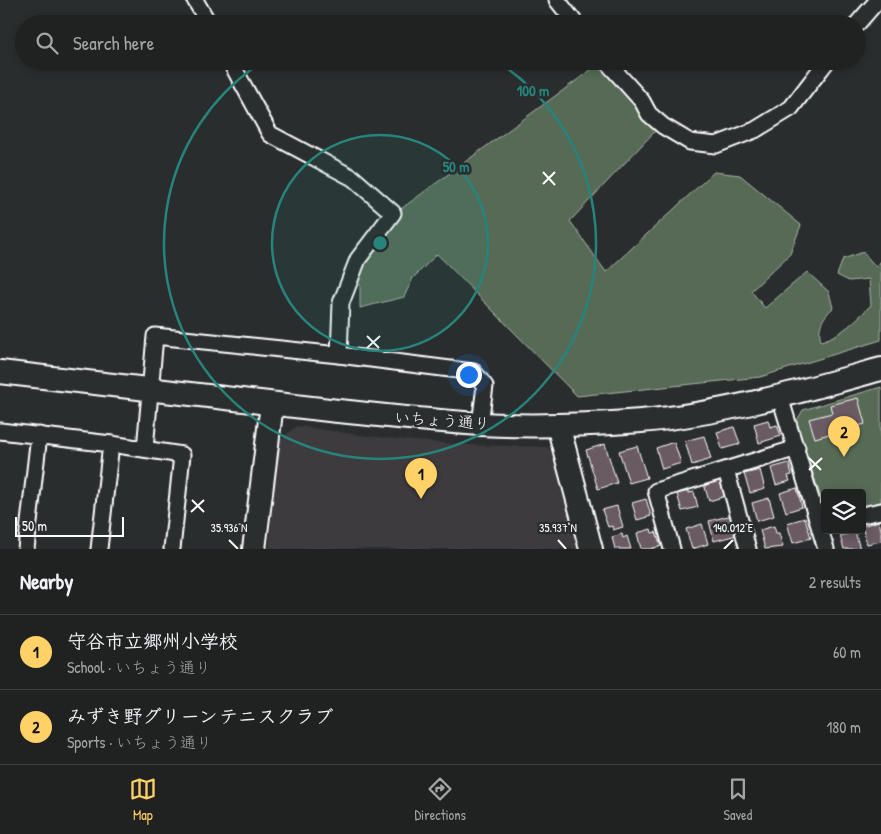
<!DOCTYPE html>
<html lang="en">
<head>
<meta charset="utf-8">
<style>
  body { margin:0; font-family:"Patrick Hand","Klee One",sans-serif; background:#282a2a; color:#f1f3f6 }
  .controls { position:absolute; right:15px; bottom:15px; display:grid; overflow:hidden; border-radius:5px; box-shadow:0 2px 8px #0003 }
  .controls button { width:45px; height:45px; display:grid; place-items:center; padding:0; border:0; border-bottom:1px solid #3d3f40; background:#202222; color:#f1f3f6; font:25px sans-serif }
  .scale { position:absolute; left:15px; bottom:12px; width:109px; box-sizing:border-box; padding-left:5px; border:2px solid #fff; border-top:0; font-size:14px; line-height:18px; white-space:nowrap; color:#fff; -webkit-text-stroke:4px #2a2d2e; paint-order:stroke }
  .you { position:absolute; left:468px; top:374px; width:18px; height:18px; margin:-12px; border:4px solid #fff; border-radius:50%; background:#1a73e8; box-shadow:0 0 0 8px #1a73e833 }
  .badge { display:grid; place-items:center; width:32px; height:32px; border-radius:50%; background:#ffd166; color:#111; font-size:16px; font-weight:700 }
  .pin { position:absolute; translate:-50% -41px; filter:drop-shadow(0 1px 2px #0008) }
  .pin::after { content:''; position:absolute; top:26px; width:18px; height:15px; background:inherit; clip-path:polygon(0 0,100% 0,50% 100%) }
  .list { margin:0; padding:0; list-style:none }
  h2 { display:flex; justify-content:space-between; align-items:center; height:65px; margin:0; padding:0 20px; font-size:21px }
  h2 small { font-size:16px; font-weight:400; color:#a2a4a5 }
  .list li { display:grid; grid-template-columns:32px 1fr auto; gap:15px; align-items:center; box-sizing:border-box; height:75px; padding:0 20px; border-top:1px solid #3d3f40 }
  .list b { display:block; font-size:19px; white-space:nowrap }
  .list p { margin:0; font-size:16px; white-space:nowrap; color:#a2a4a5 }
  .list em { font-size:16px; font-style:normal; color:#a2a4a5 }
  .icon { flex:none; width:28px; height:28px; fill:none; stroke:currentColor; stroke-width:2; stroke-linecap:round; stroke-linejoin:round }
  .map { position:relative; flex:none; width:881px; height:549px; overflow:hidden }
  .search { position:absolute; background:#202222; box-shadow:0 2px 8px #0003; left:15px; right:15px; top:15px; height:55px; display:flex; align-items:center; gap:12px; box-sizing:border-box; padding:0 18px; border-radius:28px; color:#a2a4a5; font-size:19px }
  .sheet { height:215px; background:#202222 }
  nav { display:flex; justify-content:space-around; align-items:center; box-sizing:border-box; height:70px; border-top:1px solid #3d3f40; background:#202222; font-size:14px; color:#a2a4a5 }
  nav a { display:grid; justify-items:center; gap:2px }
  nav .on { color:#ffd166 }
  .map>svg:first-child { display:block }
  .built { fill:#3e3a3e }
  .green { fill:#576b56; stroke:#abb5aa }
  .building { fill:#6b5a62; stroke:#fff }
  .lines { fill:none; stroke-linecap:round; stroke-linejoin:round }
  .street-casing { stroke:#fff; stroke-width:19 }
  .secondary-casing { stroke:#fff; stroke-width:26 }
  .street { stroke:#2a2d2e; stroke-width:15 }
  .secondary { stroke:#2a2d2e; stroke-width:22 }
  .ticks { fill:none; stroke:#fff; stroke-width:2 }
  .ring { fill:none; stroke:#27847c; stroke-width:2.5 }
  .labels { text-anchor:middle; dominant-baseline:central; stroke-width:5; stroke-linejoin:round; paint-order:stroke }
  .street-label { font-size:16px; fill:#fff; stroke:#2a2d2e }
  .ticks-label { font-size:12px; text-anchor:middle; fill:#fff; stroke:#2a2d2e; stroke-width:5; stroke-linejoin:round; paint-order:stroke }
  .centre { fill:#27847c; stroke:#2a2d2e; stroke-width:2.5 }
  .ring-label { font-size:15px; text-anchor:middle; font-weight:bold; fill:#27847c; stroke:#2a2d2e; stroke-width:5; stroke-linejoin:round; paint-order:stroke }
</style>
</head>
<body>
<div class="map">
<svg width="881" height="549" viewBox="0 0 881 549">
  <rect width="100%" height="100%" fill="#2a2d2e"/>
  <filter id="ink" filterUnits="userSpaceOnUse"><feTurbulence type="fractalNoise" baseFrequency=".02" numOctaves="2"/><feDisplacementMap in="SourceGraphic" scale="10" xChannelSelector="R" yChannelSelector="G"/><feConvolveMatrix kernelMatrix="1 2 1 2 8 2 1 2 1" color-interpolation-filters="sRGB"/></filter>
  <g filter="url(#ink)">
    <polygon class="built" points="297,426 367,436 415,441 469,445 546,447 555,453 581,549 269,549 278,441"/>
    <g class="green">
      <path d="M603,61L657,129L570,221L606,272L714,172L740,175L801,225L790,254L751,291L765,308L807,272L829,292L833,308C823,317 817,327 821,341C842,335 856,320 871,305L869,279L849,281L837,275L843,259L863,252L876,267L881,261V340L760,377L577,396L437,254L413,278L404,297L360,308V284L351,283L366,252L398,211Z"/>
      <polygon points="881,387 881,505 862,510 862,493 825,493 825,510 796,422 803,410"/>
    </g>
    <g class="building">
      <polygon points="858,398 865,424 815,438 809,419 832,413 830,405"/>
      <polygon points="768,420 770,427 777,425 781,436 759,443 754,424"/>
      <polygon points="734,427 740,444 722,449 717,432"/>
      <polygon points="704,436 711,459 692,465 685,441"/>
      <polygon points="674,442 681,463 662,469 656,448"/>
      <polygon points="605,444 617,483 598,489 586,450"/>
      <polygon points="637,446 647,478 629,483 619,451"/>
      <polygon points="789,463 792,475 788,476 790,481 776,485 771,468"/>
      <polygon points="760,470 765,489 750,493 744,474"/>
      <polygon points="721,479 726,496 709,501 704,484"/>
      <polygon points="797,488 802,507 786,512 780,493"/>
      <polygon points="689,491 689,493 694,492 698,507 682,511 677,494"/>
      <polygon points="769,498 774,516 757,521 752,503"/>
      <polygon points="646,499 651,516 637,520 632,503"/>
      <polygon points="617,506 623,527 613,530 612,526 608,527 602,510"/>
      <polygon points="732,515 737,535 714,541 709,521"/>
      <polygon points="805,518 811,538 793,543 787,523"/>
      <polygon points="879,521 881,530 881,541 867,544 862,526"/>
      <polygon points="702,524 708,544 692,549 686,529"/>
      <polygon points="774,526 776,533 779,533 783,547 765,549 760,530"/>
      <polygon points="651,529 652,533 656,532 661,546 650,549 641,549 637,533"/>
      <polygon points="855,532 860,549 844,549 840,536"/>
      <polygon points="622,534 623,538 627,536 631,549 615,549 612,537"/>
    </g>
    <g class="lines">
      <defs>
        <g id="street">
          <polyline points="195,0 209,24"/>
          <polyline points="557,0 576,24"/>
          <polyline points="857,24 878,0"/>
          <polyline points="230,61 270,134 353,178 393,213 358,259 341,303 339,355"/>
          <polyline points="606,61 642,101 649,114 663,126 690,142 716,145 755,130 791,108 827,61"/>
          <polyline points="780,397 826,549"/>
          <polyline points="0,431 111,444 182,455 172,549"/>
          <polyline points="145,449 155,336 339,355 474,372 485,386 480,424"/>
          <polyline points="726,470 748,549"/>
          <polyline points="862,515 881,511"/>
          <polyline points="26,549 39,435"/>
          <polyline points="99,549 111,444"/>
          <polyline points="672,549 656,491 797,448"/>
        </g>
        <g id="secondary">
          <path d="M0,372C110,384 219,398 329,410C379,415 430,421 480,424C534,427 588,425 641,421C723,414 802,391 881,369"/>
          <polyline points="558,425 591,549"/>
          <polyline points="254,549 272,404"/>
        </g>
      </defs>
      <use href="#street" class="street-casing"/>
      <use href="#secondary" class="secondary-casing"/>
      <use href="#street" class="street"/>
      <use href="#secondary" class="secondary"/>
    </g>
  </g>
  <path class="ticks" d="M543,172L555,185M543,184L555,172M367,336L379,348M367,348L380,336M809,458L821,470M809,470L822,458M192,500L204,512M191,512L204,500M229,540L238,549M558,540L566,549M724,549L733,540"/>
  <circle cx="380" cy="243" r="108" fill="#27847c" fill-opacity=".12"/>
  <g class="ring">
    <circle cx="380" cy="243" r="108"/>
    <path d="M498 62A216 216 0 1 1 262 62"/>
  </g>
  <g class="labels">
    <g class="street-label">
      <text transform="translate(442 420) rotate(4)">いちょう通り</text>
    </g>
  </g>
  <g class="ticks-label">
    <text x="229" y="532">35.936°N</text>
    <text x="558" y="532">35.937°N</text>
    <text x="733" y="532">140.012°E</text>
  </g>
  <circle cx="380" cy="243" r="8" class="centre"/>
  <g class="ring-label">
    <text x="533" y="96">100 m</text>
    <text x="456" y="172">50 m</text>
  </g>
</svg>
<div class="controls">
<button><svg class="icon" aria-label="layers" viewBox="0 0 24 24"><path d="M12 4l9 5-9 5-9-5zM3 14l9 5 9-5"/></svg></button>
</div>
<div class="scale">50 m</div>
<div class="you"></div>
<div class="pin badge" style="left:421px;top:499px">1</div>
<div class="pin badge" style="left:844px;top:457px">2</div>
<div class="search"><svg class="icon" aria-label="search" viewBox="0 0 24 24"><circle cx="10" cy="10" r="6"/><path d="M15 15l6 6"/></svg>Search here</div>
</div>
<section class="sheet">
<h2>Nearby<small>2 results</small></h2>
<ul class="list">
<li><span class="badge">1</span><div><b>守谷市立郷州小学校</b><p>School · いちょう通り</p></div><em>60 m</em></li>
<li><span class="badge">2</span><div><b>みずき野グリーンテニスクラブ</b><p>Sports · いちょう通り</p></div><em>180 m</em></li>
</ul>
</section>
<nav>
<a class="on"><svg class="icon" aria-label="map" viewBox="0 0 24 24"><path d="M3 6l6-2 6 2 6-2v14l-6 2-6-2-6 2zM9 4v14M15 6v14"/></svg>Map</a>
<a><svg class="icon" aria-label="directions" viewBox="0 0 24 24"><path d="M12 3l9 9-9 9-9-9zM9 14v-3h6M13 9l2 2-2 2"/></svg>Directions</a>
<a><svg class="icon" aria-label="saved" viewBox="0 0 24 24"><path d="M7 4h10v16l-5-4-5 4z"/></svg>Saved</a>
</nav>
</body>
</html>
